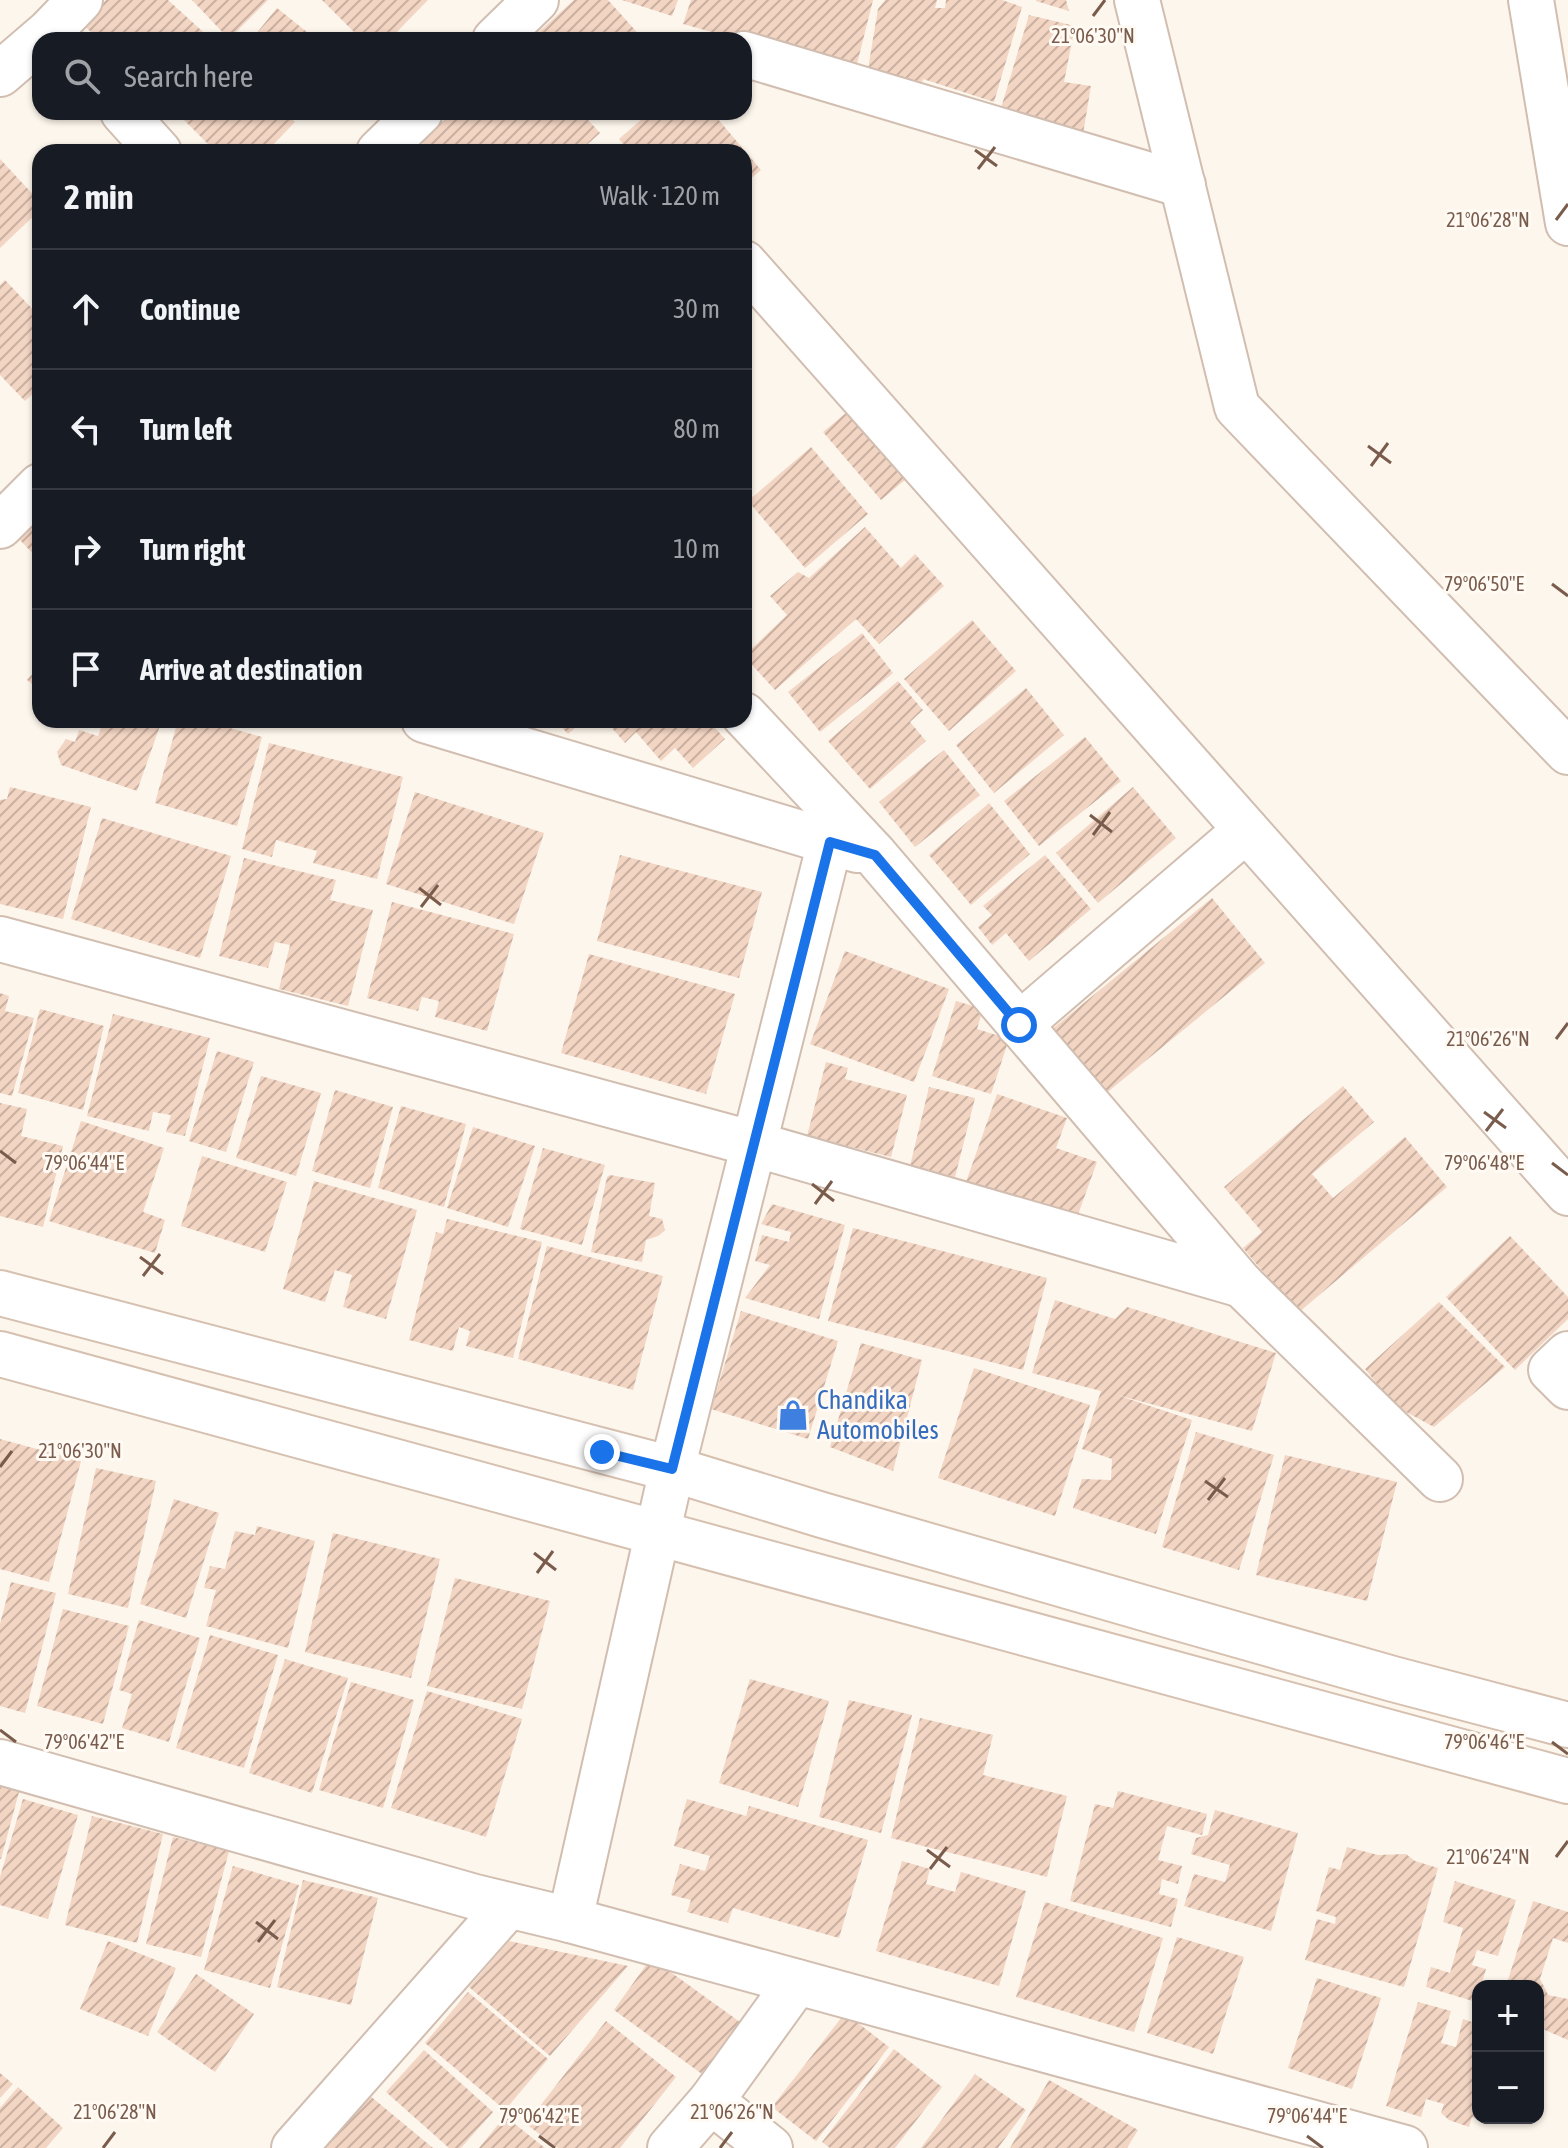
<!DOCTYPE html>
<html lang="en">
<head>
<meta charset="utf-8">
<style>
  body { margin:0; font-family:"Asap Condensed",sans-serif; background:#242831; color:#f1f3f6 }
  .controls { position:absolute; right:24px; bottom:24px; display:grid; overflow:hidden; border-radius:16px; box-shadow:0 2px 6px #0004 }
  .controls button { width:72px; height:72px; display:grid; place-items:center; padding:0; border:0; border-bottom:2px solid #363941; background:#171b24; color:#f1f3f6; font:40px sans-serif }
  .stop { position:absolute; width:24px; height:24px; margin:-18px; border:6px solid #1a73e8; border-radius:50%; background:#fff }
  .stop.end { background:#1a73e8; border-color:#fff; box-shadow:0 2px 8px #0008 }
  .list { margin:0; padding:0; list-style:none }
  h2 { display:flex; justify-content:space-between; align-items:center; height:104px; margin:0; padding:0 32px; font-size:34px }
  h2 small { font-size:26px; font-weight:400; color:#9ea1a6 }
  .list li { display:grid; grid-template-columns:52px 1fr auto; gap:24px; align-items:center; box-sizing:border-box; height:120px; padding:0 32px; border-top:2px solid #363941 }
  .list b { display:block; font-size:30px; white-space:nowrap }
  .list em { font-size:26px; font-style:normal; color:#9ea1a6 }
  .icon { flex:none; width:44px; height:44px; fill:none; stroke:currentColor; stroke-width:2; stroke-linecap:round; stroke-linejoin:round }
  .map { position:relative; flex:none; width:1568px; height:2148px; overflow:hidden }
  .search { position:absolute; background:#171b24; box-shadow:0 2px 6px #0004; left:32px; top:32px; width:720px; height:88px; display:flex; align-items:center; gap:20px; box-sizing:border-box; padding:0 28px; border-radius:24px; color:#9ea1a6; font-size:30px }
  .panel { position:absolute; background:#171b24; box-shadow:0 2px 6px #0004; left:32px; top:144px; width:720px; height:584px; border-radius:24px }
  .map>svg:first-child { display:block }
  .building { fill:url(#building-hatch) }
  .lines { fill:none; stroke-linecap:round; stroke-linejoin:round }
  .street-casing { stroke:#d1beb0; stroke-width:48 }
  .secondary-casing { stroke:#d6c0b0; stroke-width:48 }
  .street { stroke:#fff; stroke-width:44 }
  .secondary { stroke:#fff; stroke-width:44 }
  .route { stroke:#1a73e8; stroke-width:10 }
  .ticks { fill:none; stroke:#7a5c4d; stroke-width:3 }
  .labels { text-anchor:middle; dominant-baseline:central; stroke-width:6; stroke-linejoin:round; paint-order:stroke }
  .shop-label { font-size:26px; fill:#366cbe; stroke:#fffaf3; text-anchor:start }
  .ticks-label { font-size:20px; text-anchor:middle; fill:#7a5c4d; stroke:#fffaf3; stroke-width:6; stroke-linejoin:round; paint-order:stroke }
</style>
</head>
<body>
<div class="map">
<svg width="1568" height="2148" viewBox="0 0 1568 2148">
  <defs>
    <pattern id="building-hatch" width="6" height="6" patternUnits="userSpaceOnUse" patternTransform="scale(2)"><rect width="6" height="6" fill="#f3d5c3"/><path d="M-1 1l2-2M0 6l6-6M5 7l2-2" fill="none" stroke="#cab0a1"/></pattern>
  </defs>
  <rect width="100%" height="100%" fill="#fdf6ec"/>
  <g class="building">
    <polygon points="106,0 168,0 212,40 100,40 81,23"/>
    <polygon points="192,0 268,0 229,39"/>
    <polygon points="322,0 428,0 389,40 362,40"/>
    <polygon points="574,0 608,0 644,40 530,40"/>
    <polygon points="622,0 678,0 672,16"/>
    <polygon points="691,0 873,0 855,72 683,24"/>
    <polygon points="885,0 937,0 935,8 945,8 946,0 1002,0 1022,7 994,102 923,79 920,91 867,75 878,9"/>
    <polygon points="1036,0 1066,0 1069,11 1036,1"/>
    <polygon points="277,8 317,40 251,40"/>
    <polygon points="1029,15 1075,26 1064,82 1091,86 1082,140 1001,108"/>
    <polygon points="176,112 284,112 295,122 266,152 216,152"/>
    <polygon points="454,112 581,112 600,133 579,152 430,152 421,141"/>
    <polygon points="650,112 712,112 761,170 744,184 744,152 630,152 619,139"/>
    <polygon points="0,159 40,202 40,210 0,248"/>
    <polygon points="5,280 40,317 40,387 25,401 0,375 0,285"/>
    <polygon points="859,402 917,470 881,500 823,432"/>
    <polygon points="811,447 868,514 805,568 748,501"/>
    <polygon points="40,519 40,561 19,539"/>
    <polygon points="865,527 901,568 915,554 944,586 879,644 856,619 775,690 744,656 787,615 770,596 798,572 809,578"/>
    <polygon points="972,620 1016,671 949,731 904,679"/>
    <polygon points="862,633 893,673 820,732 788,692"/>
    <polygon points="40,665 40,690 27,680"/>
    <polygon points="898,681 923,710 910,722 926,741 870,789 828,741"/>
    <polygon points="1026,688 1064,735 994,793 956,745"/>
    <polygon points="104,720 127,724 128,720 162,720 137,791 61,765 57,752 66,739 75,742 79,730 98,736"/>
    <polygon points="178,720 201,720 262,737 237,826 155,803"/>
    <polygon points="555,720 584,720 568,734"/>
    <polygon points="605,720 708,720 725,739 693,768 675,748 661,761 636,732 625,743"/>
    <polygon points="1085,737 1121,781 1039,846 1004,801"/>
    <polygon points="269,743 403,777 377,879 313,863 317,851 276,840 272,857 242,849"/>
    <polygon points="944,750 980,795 915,847 879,802"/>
    <polygon points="10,787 91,807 63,919 0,904 0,800 7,799"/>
    <polygon points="1133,787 1176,838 1098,903 1056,853"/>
    <polygon points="415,792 544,833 514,924 386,884"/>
    <polygon points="989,803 1030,854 971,905 929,855"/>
    <polygon points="102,818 231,856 200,958 71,919"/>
    <polygon points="620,855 762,892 739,978 597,941"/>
    <polygon points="1045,855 1091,909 1029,961 1006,933 992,945 978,927 992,915 983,906"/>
    <polygon points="244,858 336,880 330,900 373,910 348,1006 279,989 290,945 275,942 268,968 219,956"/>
    <polygon points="1212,898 1265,963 1104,1095 1051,1030"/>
    <polygon points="392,902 514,934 487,1031 435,1017 439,1001 422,997 418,1011 367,998"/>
    <polygon points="845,951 949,989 914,1082 810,1044"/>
    <polygon points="589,954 735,994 706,1094 561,1053"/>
    <polygon points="0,993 9,996 5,1011 34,1018 12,1096 0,1093"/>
    <polygon points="956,1001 983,1009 977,1029 1009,1039 991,1094 932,1076"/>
    <polygon points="40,1009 104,1026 83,1110 18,1093"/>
    <polygon points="113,1014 210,1038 185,1136 166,1132 171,1115 153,1112 149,1131 87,1116"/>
    <polygon points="217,1051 254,1062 226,1152 189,1141"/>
    <polygon points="826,1062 848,1068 845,1079 907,1095 891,1157 807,1136"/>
    <polygon points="261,1076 321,1093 296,1176 236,1158"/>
    <polygon points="1343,1086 1374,1122 1312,1174 1333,1198 1405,1137 1447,1187 1298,1313 1243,1248 1262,1232 1224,1187"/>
    <polygon points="929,1087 975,1098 955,1177 910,1166"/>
    <polygon points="335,1090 393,1107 370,1188 312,1171"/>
    <polygon points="997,1094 1067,1118 1056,1148 1097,1162 1076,1220 966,1182"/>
    <polygon points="0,1103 27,1109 21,1136 63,1146 43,1227 0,1216"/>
    <polygon points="401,1106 466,1124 444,1207 378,1188"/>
    <polygon points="81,1121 164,1148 143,1212 165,1220 155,1253 49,1221"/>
    <polygon points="473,1127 535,1146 508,1227 447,1208"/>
    <polygon points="543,1148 605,1165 582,1245 520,1229"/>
    <polygon points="202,1156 287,1182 265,1252 181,1226"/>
    <polygon points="610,1175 655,1183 649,1216 662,1219 665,1230 658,1236 646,1240 642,1262 591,1252 607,1177"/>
    <polygon points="314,1181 417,1210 386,1319 343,1307 352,1275 335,1270 325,1302 283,1289"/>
    <polygon points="772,1204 845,1225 819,1319 745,1298 770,1265 755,1261 762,1235 789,1242 791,1232 761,1224"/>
    <polygon points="447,1219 542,1242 513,1358 466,1346 470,1331 459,1327 453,1351 409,1340 436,1232 443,1234"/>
    <polygon points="853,1228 1047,1278 1023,1370 828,1321"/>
    <polygon points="1510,1236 1568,1297 1568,1319 1515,1370 1446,1297"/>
    <polygon points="547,1246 663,1276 633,1390 518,1359"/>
    <polygon points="1055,1300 1115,1319 1127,1307 1276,1353 1252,1431 1117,1395 1192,1420 1156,1534 1073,1508 1082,1479 1111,1480 1112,1459 1082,1449 1101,1391 1032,1373"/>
    <polygon points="1439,1302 1505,1367 1434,1427 1395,1406 1365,1369"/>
    <polygon points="741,1311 838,1341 808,1439 711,1409"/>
    <polygon points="861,1343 922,1360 893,1471 830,1447"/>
    <polygon points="974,1368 1090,1405 1055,1516 938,1478"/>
    <polygon points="1196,1432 1274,1455 1239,1570 1162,1547"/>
    <polygon points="0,1439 81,1461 49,1582 0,1569"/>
    <polygon points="1285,1455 1397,1482 1367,1601 1256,1575"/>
    <polygon points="96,1468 156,1481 128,1608 68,1594"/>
    <polygon points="174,1499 219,1513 186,1618 140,1604"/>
    <polygon points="257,1526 315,1541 288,1648 206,1626 216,1590 204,1588 210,1566 225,1569 235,1531 255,1535"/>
    <polygon points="333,1533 440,1559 411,1678 305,1652"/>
    <polygon points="455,1578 550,1601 522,1709 427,1686"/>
    <polygon points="11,1582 56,1593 25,1713 0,1706 0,1624"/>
    <polygon points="63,1609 129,1626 103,1724 37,1706"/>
    <polygon points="139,1620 200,1638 169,1742 122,1728 132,1694 119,1690"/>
    <polygon points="210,1635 278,1655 244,1768 176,1748"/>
    <polygon points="285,1659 348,1678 312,1793 249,1773"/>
    <polygon points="750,1679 829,1701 798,1807 719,1783"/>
    <polygon points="351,1682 414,1700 383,1808 319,1790"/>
    <polygon points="427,1691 522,1719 486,1837 391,1808"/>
    <polygon points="849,1700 912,1715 881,1833 819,1817"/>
    <polygon points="920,1718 993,1735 983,1775 1067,1796 1047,1877 891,1838"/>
    <polygon points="0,1787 19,1792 1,1859 0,1859"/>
    <polygon points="1118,1791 1207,1814 1202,1835 1167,1826 1158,1860 1182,1866 1178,1884 1162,1879 1159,1894 1178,1899 1171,1927 1070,1901 1095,1804 1113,1808"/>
    <polygon points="23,1799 78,1815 48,1919 0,1905 0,1877"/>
    <polygon points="687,1799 746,1816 749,1806 868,1840 839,1938 733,1908 728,1923 687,1912 691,1900 671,1895 680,1864 705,1871 710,1856 674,1846"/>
    <polygon points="1215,1810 1298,1833 1271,1931 1184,1906 1194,1874 1225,1882 1230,1865 1191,1854 1196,1838 1208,1835"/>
    <polygon points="92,1816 163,1834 137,1943 65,1925"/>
    <polygon points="173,1837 229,1851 201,1957 146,1944"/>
    <polygon points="1347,1847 1378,1855 1406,1854 1415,1861 1438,1868 1404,1987 1305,1960 1317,1919 1335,1924 1336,1917 1316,1911 1329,1867 1340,1870"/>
    <polygon points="902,1861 930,1869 926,1884 955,1892 961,1872 1026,1891 999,1986 876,1951"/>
    <polygon points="233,1866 299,1885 270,1988 204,1970"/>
    <polygon points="303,1880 378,1898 351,2005 277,1987"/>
    <polygon points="1455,1881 1516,1900 1498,1956 1477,1950 1472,1965 1486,1969 1481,1986 1478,1986 1476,2002 1426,1987 1431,1967 1450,1973 1463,1928 1443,1922"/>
    <polygon points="1533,1901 1568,1912 1568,1943 1553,1938 1540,1979 1548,1995 1568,1999 1568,2040 1538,2027 1538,1986 1506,1986"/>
    <polygon points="1045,1902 1163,1938 1134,2032 1016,1997"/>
    <polygon points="1177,1937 1244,1957 1213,2054 1147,2033"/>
    <polygon points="108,1941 176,1968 148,2036 80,2009"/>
    <polygon points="509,1941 628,1966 550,2056 469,1987"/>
    <polygon points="651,1958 740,2022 702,2074 614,2010"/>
    <polygon points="196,1974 254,2014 215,2072 157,2032"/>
    <polygon points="1317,1978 1381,1998 1352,2089 1288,2068"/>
    <polygon points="468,1992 548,2059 505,2110 425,2043"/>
    <polygon points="1418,2002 1451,2011 1441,2043 1456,2047 1463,2019 1478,2024 1478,2118 1486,2118 1484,2122 1472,2117 1469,2127 1449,2120 1441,2113 1444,2104 1426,2099 1421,2117 1386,2106"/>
    <polygon points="845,2013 889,2047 816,2141 772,2107"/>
    <polygon points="606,2021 676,2077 620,2148 558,2148 526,2124"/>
    <polygon points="894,2049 942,2087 895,2148 830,2148 822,2142"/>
    <polygon points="424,2050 493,2112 461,2148 449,2148 386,2092"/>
    <polygon points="0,2073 13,2084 0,2098"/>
    <polygon points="975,2074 1026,2110 998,2148 921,2148"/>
    <polygon points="1049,2080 1138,2130 1127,2148 1010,2148"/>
    <polygon points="18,2087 63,2128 46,2148 0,2148 0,2108"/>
    <polygon points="369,2095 433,2148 325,2148"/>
    <polygon points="505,2116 545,2148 479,2148"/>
  </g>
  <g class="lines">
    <defs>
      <g id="street">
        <polyline points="1137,0 1237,407 1568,752"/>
        <polyline points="1531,0 1568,223"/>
        <polyline points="495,40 536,0"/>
        <polyline points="744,54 1183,185"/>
        <polyline points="0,74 49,32 80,0"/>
        <polyline points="123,112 159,152"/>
        <polyline points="379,152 420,112"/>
        <polyline points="744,263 1568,1193"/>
        <polyline points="0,526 40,486"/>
        <polyline points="424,720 857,850"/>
        <polyline points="830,842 672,1469 570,1920 1405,2148"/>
        <polyline points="0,939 754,1144 1242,1285 875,855 744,715"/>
        <polyline points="1019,1025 1246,830"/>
        <polyline points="1242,1285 1440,1479"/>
        <polyline points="1568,1354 1551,1370 1568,1387"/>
        <polyline points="0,1762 475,1897 570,1920"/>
        <polyline points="711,2101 770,2148"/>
        <polyline points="294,2148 508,1906"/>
        <polyline points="670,2148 711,2101 797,1982"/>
      </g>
      <g id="secondary">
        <polyline points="0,1293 672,1469 822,1515 1175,1617 1393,1679 1568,1725"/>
        <polyline points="0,1354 1568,1781"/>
      </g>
    </defs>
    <use href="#street" class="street-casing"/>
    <use href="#secondary" class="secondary-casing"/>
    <use href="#street" class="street"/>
    <use href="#secondary" class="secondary"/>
  </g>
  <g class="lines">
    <polyline class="route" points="602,1452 672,1469 830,842 875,855 1019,1025"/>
  </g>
  <path class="ticks" d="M1093,16L1105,0M975,150L997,166M978,169L995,147M1556,220L1568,204M1368,446L1391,463M1371,466L1388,443M1552,584L1568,596M1090,815L1112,832M1093,835L1110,812M419,888L441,905M421,907L438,885M1556,1039L1568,1023M1484,1112L1506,1128M1486,1131L1503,1109M0,1151L16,1163M1552,1163L1568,1175M812,1184L834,1201M815,1204L832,1181M140,1257L163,1274M143,1276L160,1254M0,1467L12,1451M1205,1481L1228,1497M1208,1500L1225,1478M534,1553L556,1570M537,1573L553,1551M0,1730L16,1742M1552,1742L1568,1754M927,1850L950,1867M1556,1857L1568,1841M930,1869L947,1847M256,1922L278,1939M258,1942L275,1920M539,2136L555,2148M1307,2136L1323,2148M103,2148L115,2132M720,2148L732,2132"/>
  <defs>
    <symbol id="shop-bare" viewBox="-9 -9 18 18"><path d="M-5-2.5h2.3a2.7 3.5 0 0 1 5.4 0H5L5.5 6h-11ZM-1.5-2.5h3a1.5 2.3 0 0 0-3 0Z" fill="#3f7fe0" stroke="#fffaf3" stroke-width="2.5" paint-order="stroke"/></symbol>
  </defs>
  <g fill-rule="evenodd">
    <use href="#shop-bare" x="771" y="1393" width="44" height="44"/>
  </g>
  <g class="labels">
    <g class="shop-label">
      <text x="817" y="1400">Chandika<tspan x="817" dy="30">Automobiles</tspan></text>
    </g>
  </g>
  <g class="ticks-label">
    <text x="1093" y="43">21°06'30"N</text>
    <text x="1488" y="227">21°06'28"N</text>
    <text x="1484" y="591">79°06'50"E</text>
    <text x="1488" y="1046">21°06'26"N</text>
    <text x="84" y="1170">79°06'44"E</text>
    <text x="1484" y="1170">79°06'48"E</text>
    <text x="80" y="1458">21°06'30"N</text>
    <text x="84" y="1749">79°06'42"E</text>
    <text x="1484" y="1749">79°06'46"E</text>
    <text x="1488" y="1864">21°06'24"N</text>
    <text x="115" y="2119">21°06'28"N</text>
    <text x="732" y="2119">21°06'26"N</text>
    <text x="539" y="2123">79°06'42"E</text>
    <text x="1307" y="2123">79°06'44"E</text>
  </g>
</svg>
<div class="controls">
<button>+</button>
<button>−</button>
</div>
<div class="stop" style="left:1019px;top:1025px"></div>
<div class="stop end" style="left:602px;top:1452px"></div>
<div class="search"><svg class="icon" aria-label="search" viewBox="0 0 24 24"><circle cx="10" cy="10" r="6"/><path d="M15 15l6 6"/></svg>Search here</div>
<section class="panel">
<h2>2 min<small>Walk · 120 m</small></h2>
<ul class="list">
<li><svg class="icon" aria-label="ahead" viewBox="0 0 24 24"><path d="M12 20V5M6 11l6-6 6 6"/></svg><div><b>Continue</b></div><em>30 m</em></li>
<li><svg class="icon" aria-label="left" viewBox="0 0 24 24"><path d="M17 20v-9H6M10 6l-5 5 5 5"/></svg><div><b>Turn left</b></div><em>80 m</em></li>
<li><svg class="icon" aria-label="right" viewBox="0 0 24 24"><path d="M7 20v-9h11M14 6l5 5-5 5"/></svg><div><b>Turn right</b></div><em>10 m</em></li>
<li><svg class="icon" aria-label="arrive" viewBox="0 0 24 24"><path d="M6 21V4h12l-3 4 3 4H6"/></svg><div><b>Arrive at destination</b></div></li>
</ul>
</section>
</div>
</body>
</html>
